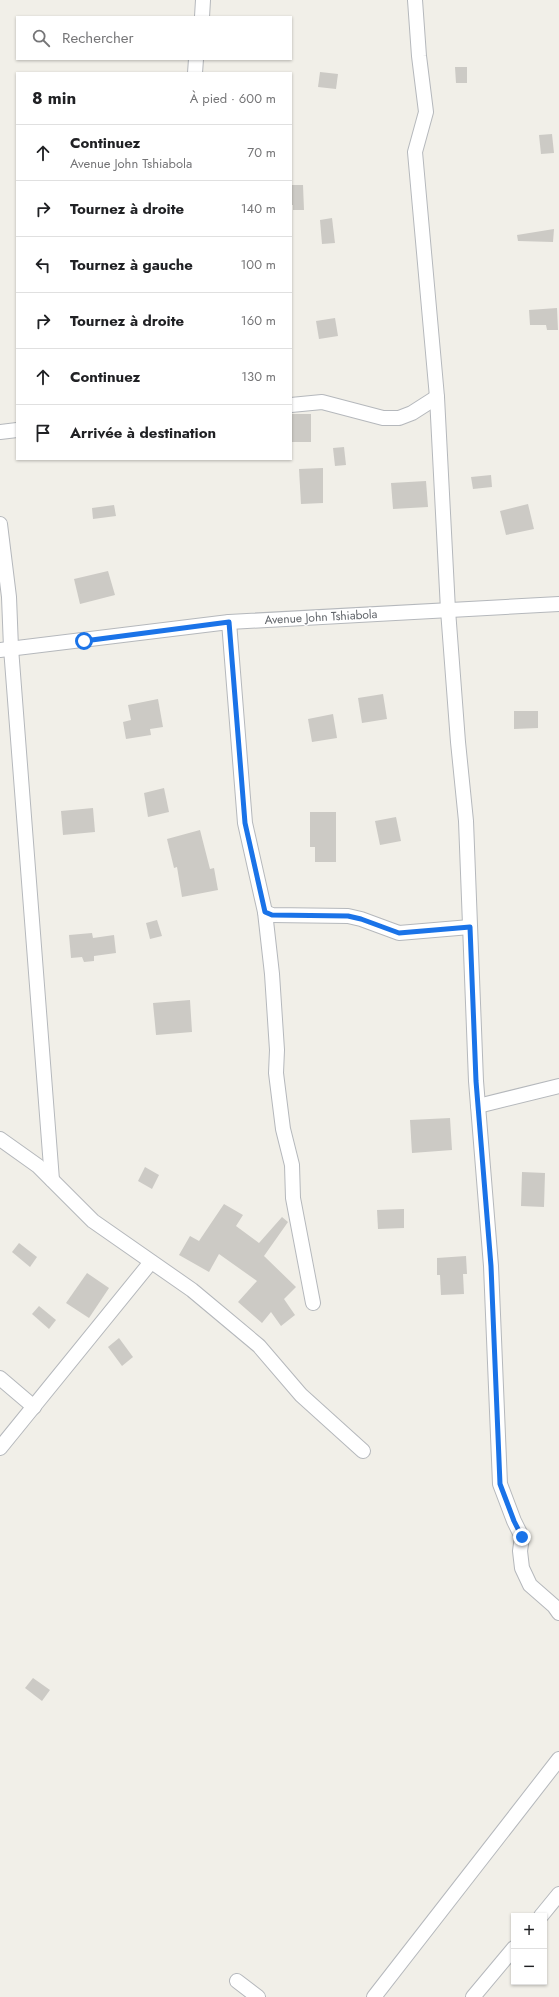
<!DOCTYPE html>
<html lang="fr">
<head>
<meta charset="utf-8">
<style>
  body { margin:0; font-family:Jost,sans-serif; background:#f6f6f6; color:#202124 }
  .controls { position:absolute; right:12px; bottom:12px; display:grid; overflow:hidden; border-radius:0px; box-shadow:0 1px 3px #0004 }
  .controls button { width:36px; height:36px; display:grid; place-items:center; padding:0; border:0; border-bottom:1px solid #e0e0e0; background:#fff; color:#202124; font:20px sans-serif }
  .stop { position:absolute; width:12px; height:12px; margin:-9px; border:3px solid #1a73e8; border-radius:50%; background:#fff }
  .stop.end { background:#1a73e8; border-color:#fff; box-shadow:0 1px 4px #0008 }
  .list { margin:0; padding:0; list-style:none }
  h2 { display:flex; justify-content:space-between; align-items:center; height:52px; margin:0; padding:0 16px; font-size:17px }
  h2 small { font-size:13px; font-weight:400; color:#757577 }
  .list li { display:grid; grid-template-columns:26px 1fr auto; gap:12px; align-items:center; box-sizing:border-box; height:56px; padding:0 16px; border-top:1px solid #e0e0e0 }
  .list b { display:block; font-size:15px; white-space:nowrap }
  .list p { margin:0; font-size:13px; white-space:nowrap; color:#757577 }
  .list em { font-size:13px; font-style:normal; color:#757577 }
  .icon { flex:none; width:22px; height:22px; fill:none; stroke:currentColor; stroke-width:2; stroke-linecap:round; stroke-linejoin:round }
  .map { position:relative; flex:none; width:559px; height:1997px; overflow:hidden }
  .search { position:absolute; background:#fff; box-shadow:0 1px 3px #0004; left:16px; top:16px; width:276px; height:44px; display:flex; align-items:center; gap:10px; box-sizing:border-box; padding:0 14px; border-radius:0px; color:#757577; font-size:15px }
  .panel { position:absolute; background:#fff; box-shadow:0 1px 3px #0004; left:16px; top:72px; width:276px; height:388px; border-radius:0px }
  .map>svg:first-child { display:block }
  .building { fill:#cccac5 }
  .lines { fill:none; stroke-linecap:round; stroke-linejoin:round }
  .minor-casing { stroke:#b5b8bc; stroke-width:16 }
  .minor { stroke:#fff; stroke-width:14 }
  .route { stroke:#1a73e8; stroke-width:5 }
  .labels { text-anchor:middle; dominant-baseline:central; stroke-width:3; stroke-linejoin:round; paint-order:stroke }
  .street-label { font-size:12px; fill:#5f6368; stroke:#fff }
</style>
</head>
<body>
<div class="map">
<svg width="559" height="1997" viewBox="0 0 559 1997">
  <rect width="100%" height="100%" fill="#f1efe8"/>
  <g class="building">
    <polygon points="455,67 467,67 467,83 456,83"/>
    <polygon points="320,72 338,74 336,89 318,87"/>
    <polygon points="552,134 554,153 541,154 539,135"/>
    <polygon points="291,185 303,185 304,210 293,210 293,205 291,205"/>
    <polygon points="332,218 335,243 322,244 320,220"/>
    <polygon points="554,229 553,242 518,241 517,235"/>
    <polygon points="557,308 558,330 547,330 546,325 530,325 529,310"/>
    <polygon points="335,318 338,336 319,339 316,321"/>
    <rect x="291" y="414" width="20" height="28"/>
    <polygon points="344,447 346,465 335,466 333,448"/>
    <polygon points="323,468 323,503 301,504 299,469"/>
    <polygon points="491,475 492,487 473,489 471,477"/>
    <polygon points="426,481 428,507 393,509 391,483"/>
    <polygon points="528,504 534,529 506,535 500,511"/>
    <polygon points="114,505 116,516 93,519 92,508"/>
    <polygon points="108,571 115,595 80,604 74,579"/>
    <polygon points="383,694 387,719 362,723 358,698"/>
    <polygon points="158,699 163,727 150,729 151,735 126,739 123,722 131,720 128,705"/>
    <polygon points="514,711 538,711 538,728 514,729"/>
    <polygon points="333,714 337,738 312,742 308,719"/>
    <polygon points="164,788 169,812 148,817 144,793"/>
    <polygon points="93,808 95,832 63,835 61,811"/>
    <polygon points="310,812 336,812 336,862 315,862 315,847 310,847"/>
    <polygon points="396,817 401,841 380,845 375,821"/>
    <polygon points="200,830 210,869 214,868 218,890 182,897 177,867 174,868 167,839"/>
    <polygon points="157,920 162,936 150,939 146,923"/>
    <polygon points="92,933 93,938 114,935 116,953 94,956 94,961 84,962 82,957 71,958 69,935"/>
    <polygon points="190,1000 192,1032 156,1035 153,1003"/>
    <polygon points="450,1118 452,1150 412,1153 410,1120"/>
    <polygon points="145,1167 159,1175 152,1189 138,1181"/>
    <polygon points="522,1172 545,1173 544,1207 521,1206"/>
    <polygon points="224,1204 243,1215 236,1226 259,1243 282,1217 288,1222 264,1256 296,1287 284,1299 295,1315 281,1326 271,1312 262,1323 238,1302 257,1281 219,1254 209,1272 179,1255 190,1236 199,1241"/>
    <polygon points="404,1209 404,1228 378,1229 377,1210"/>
    <polygon points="19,1243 37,1257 30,1267 12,1252"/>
    <polygon points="466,1256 467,1274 463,1274 464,1294 441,1295 440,1275 437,1275 437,1258"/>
    <polygon points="87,1273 109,1288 89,1318 66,1303"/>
    <polygon points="39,1306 56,1320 49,1329 32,1314"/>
    <polygon points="119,1338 133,1357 122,1366 108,1347"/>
    <polygon points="33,1678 50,1690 42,1701 25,1688"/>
  </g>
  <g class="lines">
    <defs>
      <g id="minor">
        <polyline points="415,0 419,56 426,112 415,152 437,397 448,610 458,742 466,821 476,1081 491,1266 500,1484 514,1521 522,1537 520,1551 522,1568 530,1585 554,1606 559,1613"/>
        <polyline points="202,17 203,0"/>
        <polyline points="195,73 196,59"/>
        <polyline points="291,405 322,402 383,418 399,418 412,413 437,397"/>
        <polyline points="0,432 17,430"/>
        <polyline points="0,524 9,597 11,648 52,1180"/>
        <polyline points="229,622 245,823 265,912 272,915 348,916 361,919 399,933 470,927"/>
        <polyline points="0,650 229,622 559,604"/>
        <polyline points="265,912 272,974 277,1050 276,1073 283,1129 292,1165 293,1198 313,1303"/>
        <polyline points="478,1106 559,1086"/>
        <polyline points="0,1139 38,1166 93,1221 192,1290 259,1346 301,1395 363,1451"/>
        <polyline points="0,1378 34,1407"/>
        <polyline points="0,1448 151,1262"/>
        <polyline points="541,1916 559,1894"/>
        <polyline points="237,1981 258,1997"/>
        <polyline points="374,1997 559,1759"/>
        <polyline points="473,1997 514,1948"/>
      </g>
    </defs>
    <use href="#minor" class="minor-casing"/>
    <use href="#minor" class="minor"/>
  </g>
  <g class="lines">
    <polyline class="route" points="84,641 229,622 245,823 265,912 272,915 348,916 361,919 399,933 470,927 476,1081 491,1266 500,1484 514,1521 522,1537"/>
  </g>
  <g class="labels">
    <g class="street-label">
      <text transform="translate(321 617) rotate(-3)">Avenue John Tshiabola</text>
    </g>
  </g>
</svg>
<div class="controls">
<button>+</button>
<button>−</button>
</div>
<div class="stop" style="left:84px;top:641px"></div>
<div class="stop end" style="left:522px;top:1537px"></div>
<div class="search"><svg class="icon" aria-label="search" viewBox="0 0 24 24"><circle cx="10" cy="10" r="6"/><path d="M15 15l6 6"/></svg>Rechercher</div>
<section class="panel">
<h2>8 min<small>À pied · 600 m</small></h2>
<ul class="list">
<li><svg class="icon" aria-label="ahead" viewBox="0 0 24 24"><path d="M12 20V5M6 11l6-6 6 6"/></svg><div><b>Continuez</b><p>Avenue John Tshiabola</p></div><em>70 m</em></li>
<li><svg class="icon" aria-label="right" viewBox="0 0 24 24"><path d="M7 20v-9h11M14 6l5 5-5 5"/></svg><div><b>Tournez à droite</b></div><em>140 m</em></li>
<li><svg class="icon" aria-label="left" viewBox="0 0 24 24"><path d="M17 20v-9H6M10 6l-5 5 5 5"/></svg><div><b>Tournez à gauche</b></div><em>100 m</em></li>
<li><svg class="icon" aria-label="right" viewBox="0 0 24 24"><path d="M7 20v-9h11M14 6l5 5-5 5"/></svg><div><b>Tournez à droite</b></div><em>160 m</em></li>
<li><svg class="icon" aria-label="ahead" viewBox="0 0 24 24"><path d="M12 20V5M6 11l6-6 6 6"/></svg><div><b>Continuez</b></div><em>130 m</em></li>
<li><svg class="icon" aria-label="arrive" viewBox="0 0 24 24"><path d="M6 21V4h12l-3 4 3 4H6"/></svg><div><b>Arrivée à destination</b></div></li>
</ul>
</section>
</div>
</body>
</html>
